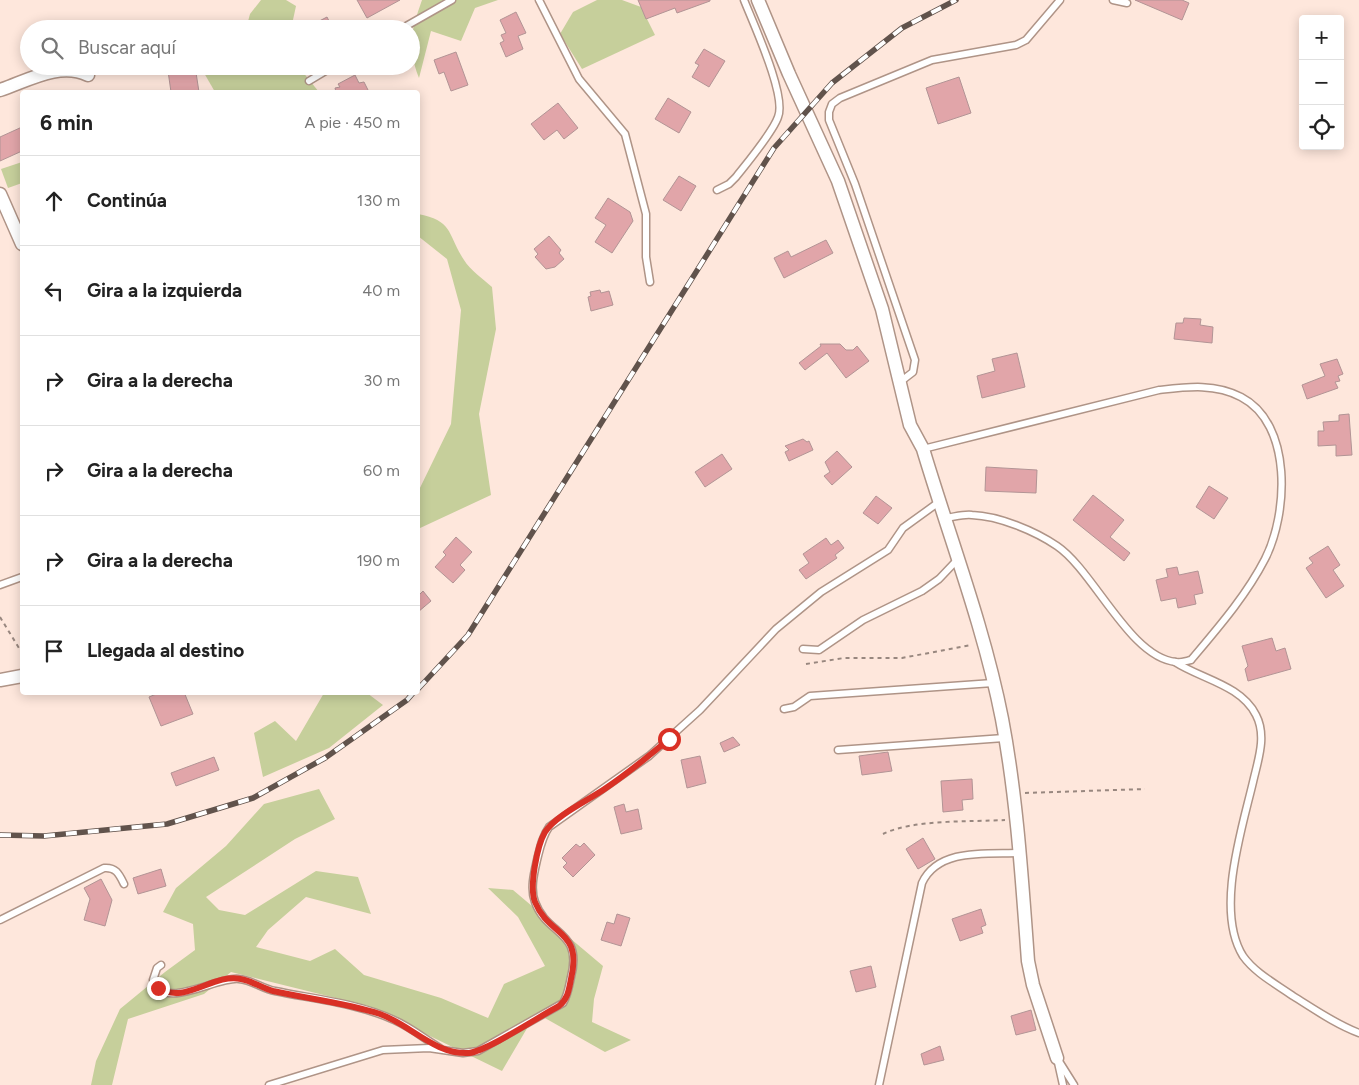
<!DOCTYPE html>
<html lang="es">
<head>
<meta charset="utf-8">
<style>
  body { margin:0; font-family:Figtree,sans-serif; background:#f6f6f6; color:#222 }
  .controls { position:absolute; right:15px; top:15px; display:grid; overflow:hidden; border-radius:5px; box-shadow:0 2px 12px #0003 }
  .controls button { width:45px; height:45px; display:grid; place-items:center; padding:0; border:0; border-bottom:1px solid #e0e0e0; background:#fff; color:#222; font:25px sans-serif }
  .stop { position:absolute; width:15px; height:15px; margin:-11px; border:4px solid #d93025; border-radius:50%; background:#fff }
  .stop.end { background:#d93025; border-color:#fff; box-shadow:0 1px 5px #0008 }
  .list { margin:0; padding:0; list-style:none }
  h2 { display:flex; justify-content:space-between; align-items:center; height:65px; margin:0; padding:0 20px; font-size:21px }
  h2 small { font-size:16px; font-weight:400; color:#767676 }
  .list li { display:grid; grid-template-columns:32px 1fr auto; gap:15px; align-items:center; box-sizing:border-box; height:90px; padding:0 20px; border-top:1px solid #e0e0e0 }
  .list b { display:block; font-size:19px; white-space:nowrap }
  .list em { font-size:16px; font-style:normal; color:#767676 }
  .icon { flex:none; width:28px; height:28px; fill:none; stroke:currentColor; stroke-width:2; stroke-linecap:round; stroke-linejoin:round }
  .map { position:relative; flex:none; width:1359px; height:1085px; overflow:hidden }
  .search { position:absolute; background:#fff; box-shadow:0 2px 12px #0003; left:20px; top:20px; width:400px; height:55px; display:flex; align-items:center; gap:12px; box-sizing:border-box; padding:0 18px; border-radius:28px; color:#767676; font-size:19px }
  .panel { position:absolute; background:#fff; box-shadow:0 2px 12px #0003; left:20px; top:90px; width:400px; height:605px; border-radius:5px }
  .map>svg:first-child { display:block }
  .green { fill:#c6cf9b }
  .building { fill:#e1a5a9; stroke:#b29495 }
  .lines { fill:none; stroke-linecap:round; stroke-linejoin:round }
  .lane-casing { stroke:#af9487; stroke-width:9 }
  .street-casing { stroke:#af9487; stroke-width:15 }
  .path { stroke:#98877f; stroke-width:2; stroke-dasharray:4 4; stroke-linecap:butt }
  .lane { stroke:#fff; stroke-width:6 }
  .street { stroke:#fff; stroke-width:12 }
  .rail-casing { stroke:#61534c; stroke-width:5.5 }
  .rail { stroke:#fff; stroke-width:4; stroke-dasharray:11; stroke-linecap:butt }
  .route { stroke:#d93025; stroke-width:6 }
</style>
</head>
<body>
<div class="map">
<svg width="1359" height="1085" viewBox="0 0 1359 1085">
  <rect width="100%" height="100%" fill="#fee7dc"/>
  <g class="green">
    <polygon points="261,0 286,0 296,6 291,29 246,29 250,14"/>
    <path d="M422,0H498L475,8L461,41L431,31L419,78C407,46 411,31 422,0Z"/>
    <polygon points="597,0 622,0 641,7 655,35 582,69 560,34 573,12"/>
    <polygon points="200,66 298,66 319,92 215,92"/>
    <polygon points="22,162 22,183 8,188 1,169"/>
    <path d="M418,214C454,221 447,234 464,260C470,270 483,279 492,287L496,329L479,414L491,495L418,529V492L451,424L461,310L447,259L418,236Z"/>
    <polygon points="324,693 367,693 383,705 329,748 263,777 254,733 275,721 296,741"/>
    <polygon points="319,789 335,819 295,839 206,897 219,910 245,915 316,871 358,877 371,914 306,897 268,930 256,947 310,961 335,949 364,975 441,998 488,1018 504,984 545,966 518,917 488,888 513,890 603,966 594,999 592,1022 631,1040 605,1052 536,1013 502,1071 368,1006 231,972 204,994 128,1019 112,1085 91,1085 96,1061 120,1009 165,972 195,950 193,924 163,912 176,888 226,846 264,804"/>
  </g>
  <g class="building">
    <polygon points="357,0 400,0 367,18"/>
    <polygon points="638,0 710,0 710,1 677,13 675,8 646,19"/>
    <polygon points="1135,0 1182,0 1189,3 1182,20"/>
    <polygon points="516,12 526,33 518,36 523,49 506,57 500,43 504,41 501,35 506,33 500,20"/>
    <polygon points="327,17 333,29 304,29"/>
    <polygon points="704,49 725,61 709,87 692,77 699,65 695,63"/>
    <polygon points="456,52 468,85 451,91 444,72 439,74 434,60"/>
    <polygon points="195,66 199,92 171,92 168,71"/>
    <polygon points="355,75 359,83 364,82 369,92 336,92 335,88 340,87 338,84"/>
    <polygon points="959,77 971,113 938,124 926,88"/>
    <polygon points="668,98 691,112 679,133 655,119"/>
    <polygon points="558,103 578,128 564,139 557,130 544,140 531,124"/>
    <polygon points="22,127 22,151 0,161 0,137"/>
    <polygon points="679,176 696,186 681,211 663,200"/>
    <polygon points="608,198 630,212 633,221 612,253 595,242 606,225 595,218"/>
    <polygon points="549,236 561,250 559,253 564,259 555,267 546,269 535,257 538,254 534,249"/>
    <polygon points="826,240 833,253 784,278 774,258 788,251 791,257"/>
    <polygon points="600,290 601,293 609,291 613,305 591,311 588,297 591,296 590,292"/>
    <polygon points="1184,318 1201,319 1200,325 1213,327 1212,343 1174,339 1176,323 1183,323"/>
    <polygon points="820,344 840,344 846,350 853,350 857,346 869,361 846,378 827,353 805,370 799,363 821,346"/>
    <polygon points="1017,353 1025,387 982,398 977,376 995,371 992,359"/>
    <polygon points="1337,359 1343,374 1338,376 1340,381 1335,382 1338,388 1307,399 1302,385 1325,376 1320,364"/>
    <polygon points="1349,414 1352,455 1336,456 1336,445 1318,446 1318,431 1324,431 1323,422 1339,421 1339,415"/>
    <polygon points="803,439 807,442 809,441 813,450 789,461 785,452 789,450 785,446"/>
    <polygon points="837,451 852,467 832,485 824,476 830,472 825,462"/>
    <polygon points="722,454 732,469 705,487 695,472"/>
    <polygon points="986,467 1037,470 1036,493 985,491"/>
    <polygon points="1209,486 1228,498 1214,519 1196,507"/>
    <polygon points="1093,495 1124,520 1110,537 1130,553 1124,561 1073,520"/>
    <polygon points="876,496 892,508 878,524 863,513"/>
    <polygon points="456,537 472,552 460,565 465,570 453,583 435,567 446,555 443,552"/>
    <polygon points="826,538 831,545 838,540 844,548 835,555 837,558 806,579 799,570 809,563 803,554"/>
    <polygon points="1328,546 1340,565 1333,570 1344,586 1326,598 1306,568 1313,563 1309,558"/>
    <polygon points="1177,567 1179,575 1198,571 1203,593 1194,595 1196,604 1178,608 1176,598 1161,601 1156,580 1168,577 1166,569"/>
    <polygon points="423,591 431,601 418,612 418,596"/>
    <polygon points="1272,638 1276,651 1285,648 1291,669 1248,681 1245,669 1248,666 1242,646"/>
    <polygon points="161,692 184,692 193,714 161,726 149,697"/>
    <polygon points="733,737 740,745 724,752 720,743"/>
    <polygon points="888,752 892,771 862,775 859,756"/>
    <polygon points="700,756 706,783 687,788 681,760"/>
    <polygon points="214,757 219,770 176,786 171,773"/>
    <polygon points="972,779 973,799 962,800 963,810 943,812 941,781"/>
    <polygon points="624,804 626,812 638,809 642,829 621,834 614,807"/>
    <polygon points="923,838 935,859 918,869 906,849"/>
    <polygon points="584,843 595,855 573,877 563,867 567,863 562,858 576,844 580,847"/>
    <polygon points="161,869 166,886 138,894 133,878"/>
    <polygon points="101,879 112,900 105,926 84,920 90,899 84,888"/>
    <polygon points="981,909 986,925 981,927 983,933 960,941 952,919"/>
    <polygon points="617,914 630,918 621,946 601,940 607,922 614,924"/>
    <polygon points="871,966 876,987 856,992 850,971"/>
    <polygon points="1031,1010 1036,1030 1016,1035 1011,1016"/>
    <polygon points="940,1046 944,1060 924,1065 921,1054"/>
  </g>
  <g class="lines">
    <defs>
      <g id="lane">
        <polyline points="539,0 579,79 625,134 646,214 646,257 650,282"/>
        <polyline points="1113,0 1127,3"/>
        <polyline points="401,29 452,0"/>
        <polyline points="309,81 334,66"/>
        <path d="M717,190L729,184L736,177C747,163 773,132 778,117C787,96 753,23 744,0"/>
        <polyline points="900,382 913,372 915,360 855,184 829,120 829,112 832,104 840,98 932,60 1016,45 1026,40 1060,0"/>
        <path d="M923,449L1159,390C1186,387 1215,383 1241,397C1293,424 1288,514 1265,559C1246,596 1217,629 1191,660C1186,661 1180,663 1176,662C1130,658 1094,571 1057,546C1035,531 999,516 972,515C963,514 954,517 945,518"/>
        <polyline points="0,585 22,577"/>
        <polyline points="803,649 819,650 863,620 922,591 939,579 958,559"/>
        <path d="M1175,662C1201,679 1241,685 1256,715C1267,736 1258,760 1253,782C1242,829 1215,911 1243,956C1255,973 1276,984 1293,996C1314,1009 1335,1024 1359,1033"/>
        <polyline points="784,709 794,707 810,696 993,683"/>
        <polyline points="838,750 1004,738"/>
        <path d="M0,920L104,868C116,867 119,874 124,884"/>
        <path d="M161,965L157,968L153,980C161,1012 218,976 239,979C252,980 263,989 275,991C314,999 358,1003 394,1020C410,1027 425,1039 440,1048"/>
        <path d="M269,1085L383,1050L429,1048L463,1053L478,1051L563,1003C568,995 569,986 571,977C583,930 547,936 535,902C530,889 534,873 537,860C540,848 542,837 549,827L649,756L700,710L776,629L821,592L888,550L903,528L939,502"/>
        <path d="M879,1085L922,883C938,848 986,854 1018,853"/>
        <polyline points="1063,1085 1057,1058 1074,1085"/>
      </g>
      <g id="street">
        <path d="M758,0L789,74L838,181L882,309L910,425L923,449C950,539 984,627 1002,719C1017,798 1022,880 1028,961L1033,985L1057,1058"/>
        <path d="M0,90C27,81 60,61 88,75"/>
        <polyline points="0,194 22,244"/>
        <polyline points="0,680 22,676"/>
      </g>
    </defs>
    <use href="#lane" class="lane-casing"/>
    <use href="#street" class="street-casing"/>
    <g class="path">
      <polyline points="0,617 22,653"/>
      <polyline points="806,664 844,658 902,658 971,645"/>
      <polyline points="1025,793 1145,789"/>
      <path d="M883,834C913,819 971,822 1005,820"/>
    </g>
    <use href="#lane" class="lane"/>
    <use href="#street" class="street"/>
    <defs>
      <g id="rail">
        <polyline points="418,689 468,635 774,148 832,83 902,28 956,0"/>
        <polyline points="0,835 44,836 167,824 253,798 325,758 407,700 414,692"/>
      </g>
    </defs>
    <use href="#rail" class="rail-casing"/>
    <use href="#rail" class="rail"/>
  </g>
  <g class="lines">
    <path class="route" d="M158,988C186,1005 212,973 241,979C252,981 262,988 273,991C309,999 346,1003 380,1014C411,1025 435,1055 469,1053C487,1051 540,1016 559,1006C568,999 569,989 571,979C583,929 549,937 535,902C529,887 537,846 545,832C556,815 589,800 606,788C628,773 649,756 669,739"/>
  </g>
</svg>
<div class="controls">
<button>+</button>
<button>−</button>
<button><svg class="icon" aria-label="locate" viewBox="0 0 24 24"><circle cx="12" cy="12" r="6"/><path d="M12 2v4M12 18v4M2 12h4M18 12h4"/></svg></button>
</div>
<div class="stop" style="left:669px;top:739px"></div>
<div class="stop end" style="left:158px;top:988px"></div>
<div class="search"><svg class="icon" aria-label="search" viewBox="0 0 24 24"><circle cx="10" cy="10" r="6"/><path d="M15 15l6 6"/></svg>Buscar aquí</div>
<section class="panel">
<h2>6 min<small>A pie · 450 m</small></h2>
<ul class="list">
<li><svg class="icon" aria-label="ahead" viewBox="0 0 24 24"><path d="M12 20V5M6 11l6-6 6 6"/></svg><div><b>Continúa</b></div><em>130 m</em></li>
<li><svg class="icon" aria-label="left" viewBox="0 0 24 24"><path d="M17 20v-9H6M10 6l-5 5 5 5"/></svg><div><b>Gira a la izquierda</b></div><em>40 m</em></li>
<li><svg class="icon" aria-label="right" viewBox="0 0 24 24"><path d="M7 20v-9h11M14 6l5 5-5 5"/></svg><div><b>Gira a la derecha</b></div><em>30 m</em></li>
<li><svg class="icon" aria-label="right" viewBox="0 0 24 24"><path d="M7 20v-9h11M14 6l5 5-5 5"/></svg><div><b>Gira a la derecha</b></div><em>60 m</em></li>
<li><svg class="icon" aria-label="right" viewBox="0 0 24 24"><path d="M7 20v-9h11M14 6l5 5-5 5"/></svg><div><b>Gira a la derecha</b></div><em>190 m</em></li>
<li><svg class="icon" aria-label="arrive" viewBox="0 0 24 24"><path d="M6 21V4h12l-3 4 3 4H6"/></svg><div><b>Llegada al destino</b></div></li>
</ul>
</section>
</div>
</body>
</html>
